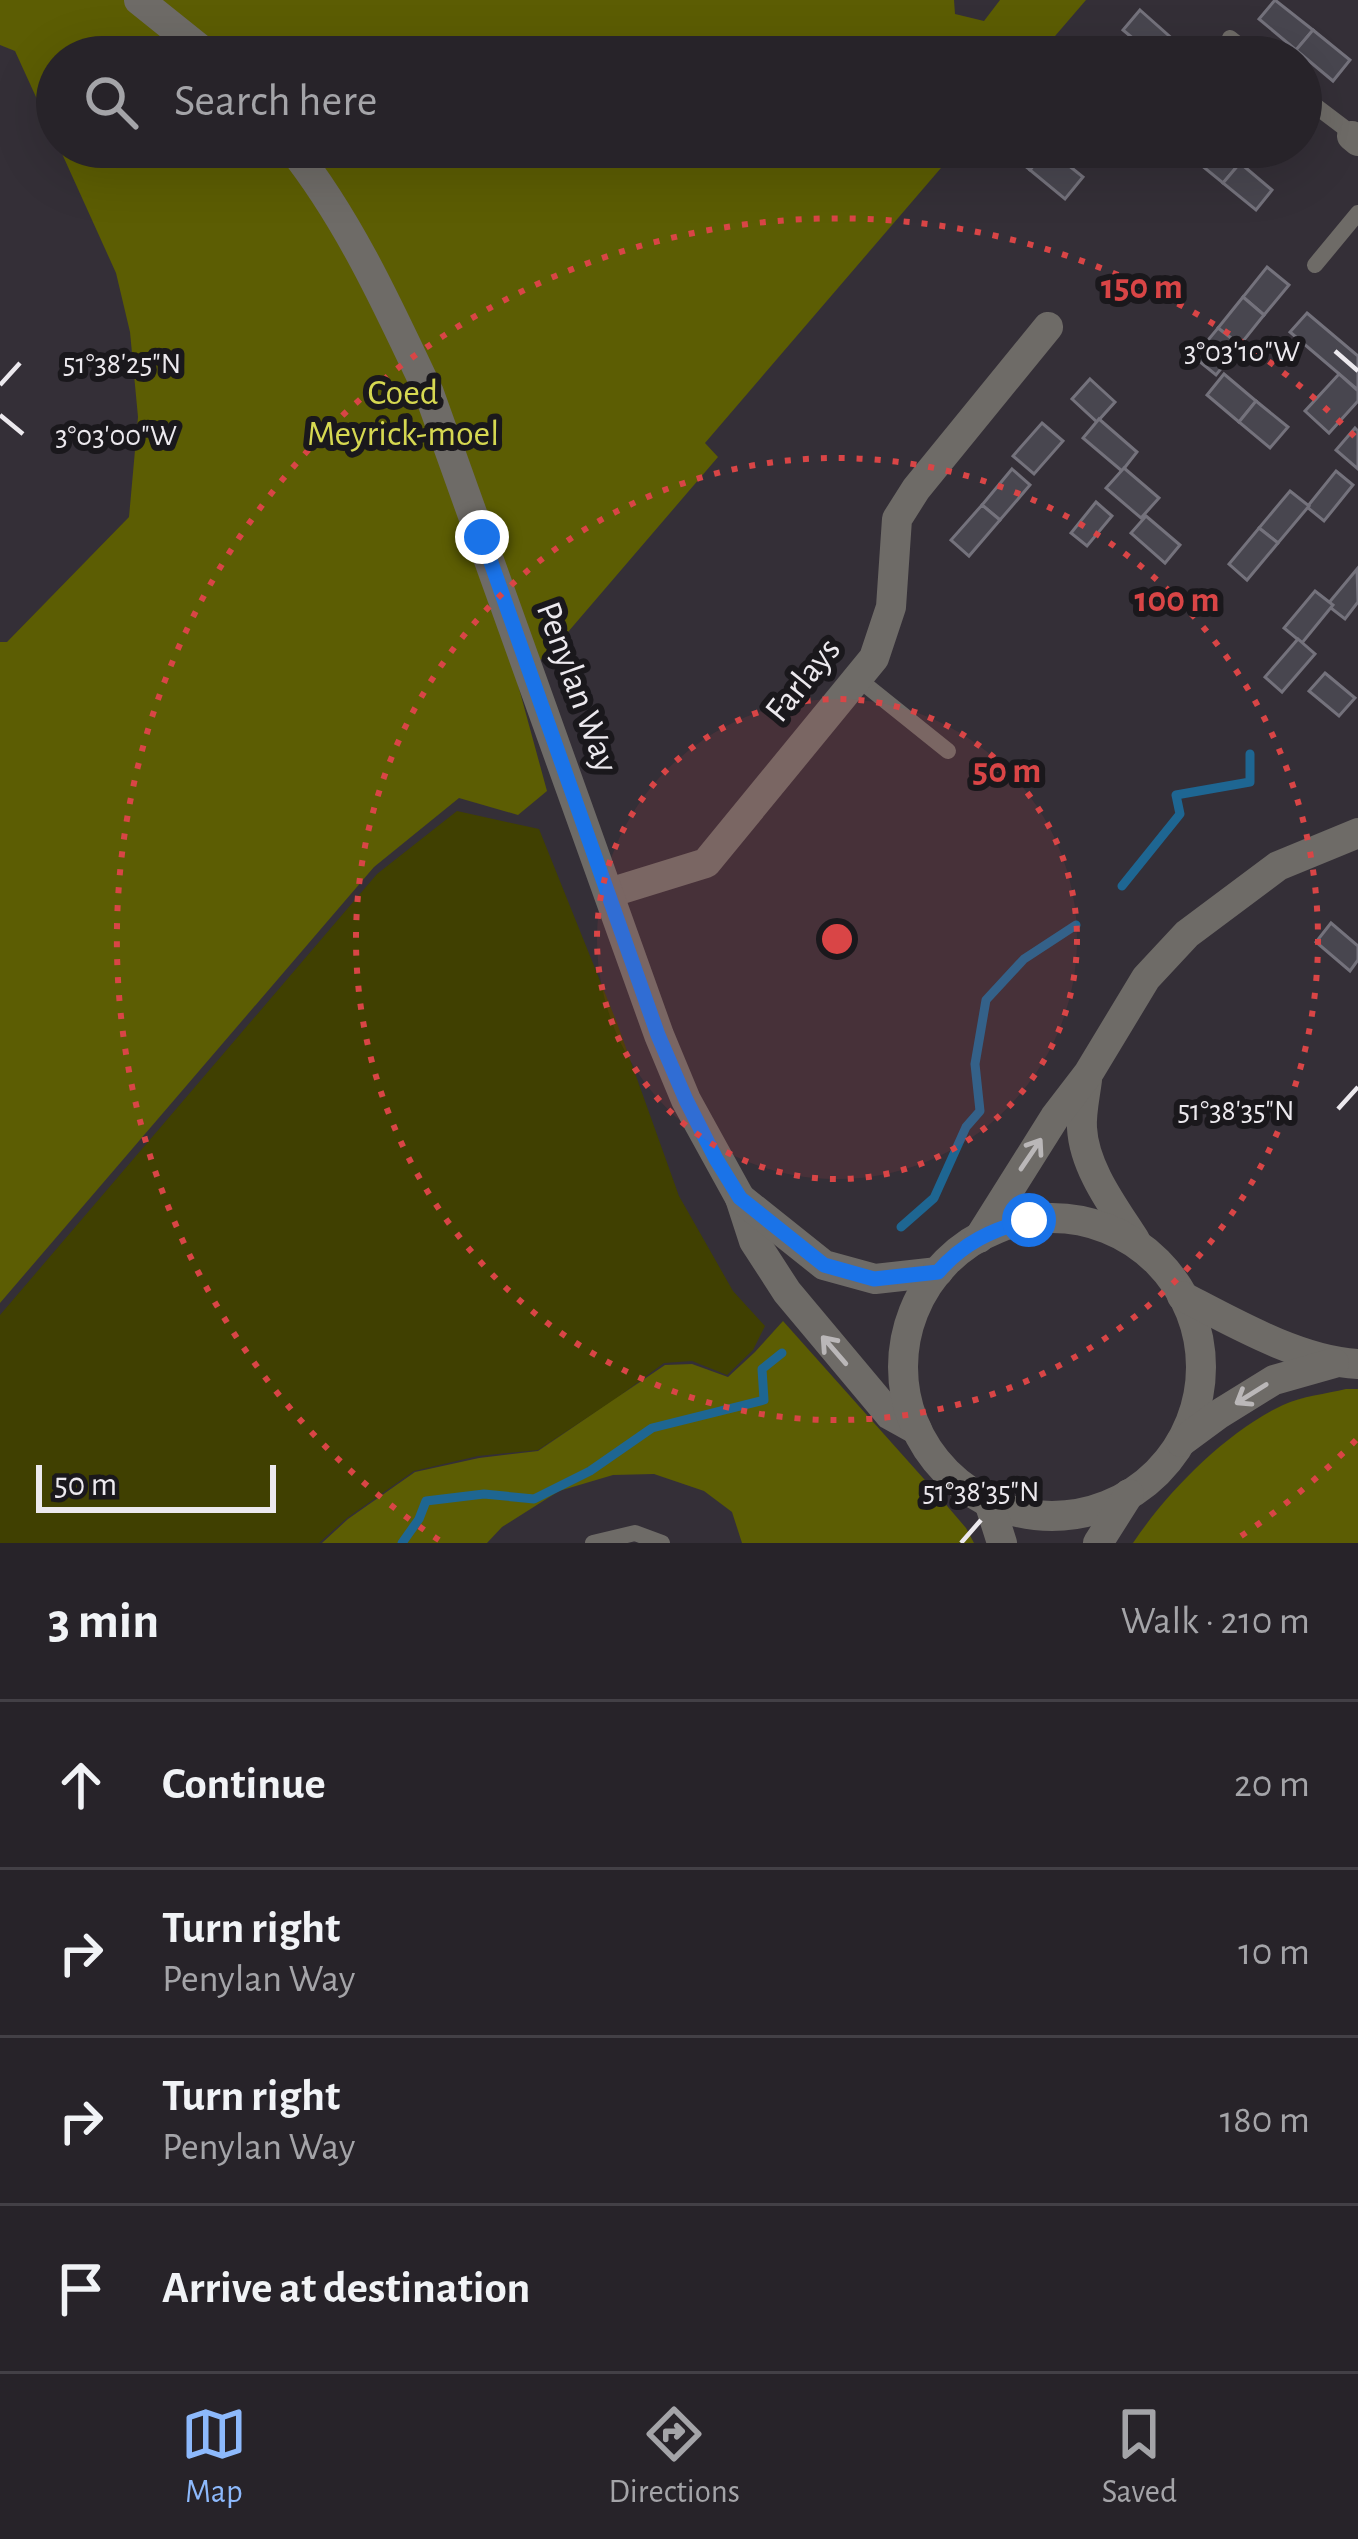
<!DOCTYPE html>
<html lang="en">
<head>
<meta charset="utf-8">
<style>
  body { margin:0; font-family:"Alegreya Sans",sans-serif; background:#2f2b31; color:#f1f3f6 }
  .scale { position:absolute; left:36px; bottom:30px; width:240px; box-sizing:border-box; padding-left:12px; border:6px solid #ece9ee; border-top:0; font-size:33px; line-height:42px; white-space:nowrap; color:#ece9ee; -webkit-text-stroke:9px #1a181c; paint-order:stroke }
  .stop { position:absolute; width:36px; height:36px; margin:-27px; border:9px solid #1a73e8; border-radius:50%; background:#fff }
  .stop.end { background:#1a73e8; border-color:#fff; box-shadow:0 3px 12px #0008 }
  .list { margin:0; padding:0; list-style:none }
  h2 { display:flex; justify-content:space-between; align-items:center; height:156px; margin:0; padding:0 48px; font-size:51px }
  h2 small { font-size:39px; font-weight:400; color:#a4a4a8 }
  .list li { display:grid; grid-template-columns:78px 1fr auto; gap:36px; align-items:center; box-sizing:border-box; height:168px; padding:0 48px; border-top:3px solid #434046 }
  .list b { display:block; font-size:45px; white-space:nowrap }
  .list p { margin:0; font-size:39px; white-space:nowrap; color:#a4a4a8 }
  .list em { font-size:39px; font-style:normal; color:#a4a4a8 }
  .icon { flex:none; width:66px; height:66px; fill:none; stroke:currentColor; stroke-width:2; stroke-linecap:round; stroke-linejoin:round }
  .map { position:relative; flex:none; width:1358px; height:1543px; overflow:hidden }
  .search { position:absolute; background:#272329; box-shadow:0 12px 48px #0002; left:36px; right:36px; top:36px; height:132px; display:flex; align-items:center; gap:30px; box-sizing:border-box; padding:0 42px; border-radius:66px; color:#a4a4a8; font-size:45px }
  .sheet { height:828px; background:#272329 }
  nav { display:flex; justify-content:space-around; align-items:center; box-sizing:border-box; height:168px; border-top:3px solid #434046; background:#272329; font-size:33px; color:#a4a4a8 }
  nav a { display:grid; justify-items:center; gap:6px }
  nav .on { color:#8db9fc }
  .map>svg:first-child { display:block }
  .green { fill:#404001 }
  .forest { fill:#5c5d03 }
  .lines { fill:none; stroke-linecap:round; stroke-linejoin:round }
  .stream { stroke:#1e6692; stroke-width:9 }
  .building { fill:#48464f; stroke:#74727c; stroke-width:3 }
  .service { stroke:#6e6b67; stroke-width:16 }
  .minor { stroke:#6e6b67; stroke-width:30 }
  .tertiary { stroke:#6e6b67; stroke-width:30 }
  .oneway { stroke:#bab7b8 }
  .route { stroke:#1a73e8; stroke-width:15 }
  .ticks { fill:none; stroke:#ece9ee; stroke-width:4.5 }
  .ring { fill:none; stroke:#d94546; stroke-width:6; stroke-dasharray:6 12 }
  .labels { text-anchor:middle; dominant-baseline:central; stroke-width:12; stroke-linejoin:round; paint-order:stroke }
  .park-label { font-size:36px; fill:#d6d851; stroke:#1a181c }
  .street-label { font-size:36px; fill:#ece9ee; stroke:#1a181c }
  .ticks-label { font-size:30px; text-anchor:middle; fill:#ece9ee; stroke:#1a181c; stroke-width:12; stroke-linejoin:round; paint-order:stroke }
  .centre { fill:#d94546; stroke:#1a181c; stroke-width:6 }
  .ring-label { font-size:36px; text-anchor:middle; font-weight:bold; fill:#d94546; stroke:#1a181c; stroke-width:12; stroke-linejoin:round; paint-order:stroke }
</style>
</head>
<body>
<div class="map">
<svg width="1358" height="1543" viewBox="0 0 1358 1543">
  <rect width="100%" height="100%" fill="#342f37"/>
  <polygon class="green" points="457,811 539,829 617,1023 679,1196 733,1291 765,1326 753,1350 727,1375 692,1361 664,1363 614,1400 538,1450 478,1456 414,1471 347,1518 319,1543 0,1543 0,1315 377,874"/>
  <g class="forest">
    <polygon points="0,0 954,0 955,14 984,21 1000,0 1086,0 1037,57 57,57 57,143 15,51 0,45"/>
    <polygon points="59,147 959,147 705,443 718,457 556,646 517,681 547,791 518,815 459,798 374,867 0,1303 0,642 7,642 129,517 138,417 130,332 116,273"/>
    <polygon points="783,1321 924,1479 966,1528 974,1543 742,1543 732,1512 704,1491 654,1474 613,1475 559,1491 502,1527 487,1543 322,1543 348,1519 415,1472 479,1458 538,1451 665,1365 692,1364 728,1377 755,1352"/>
    <path d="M1346,1389H1358V1543H1133C1167,1492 1227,1431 1283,1405C1302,1396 1326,1394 1346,1389Z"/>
  </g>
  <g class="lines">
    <g class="stream">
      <polyline points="1122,886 1180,814 1176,795 1250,782 1250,754"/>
      <polyline points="901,1227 934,1198 966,1127 980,1111 975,1064 986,1000 1024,959 1076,925"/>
      <polyline points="402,1543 419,1519 426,1501 484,1494 534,1499 590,1471 652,1428 764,1400 762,1369 782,1353"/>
    </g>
  </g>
  <g class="building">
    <polygon points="1275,0 1313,30 1296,50 1259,19"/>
    <polygon points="1140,10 1186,51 1181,57 1155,57 1123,30"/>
    <polygon points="1313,30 1350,60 1333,81 1296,50"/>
    <polygon points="1001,147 1046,147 1047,148 1030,170"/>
    <polygon points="1197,147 1220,147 1240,163 1223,183 1190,156"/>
    <polygon points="1047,148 1083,177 1065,199 1030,170"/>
    <polygon points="1240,163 1272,190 1256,210 1223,183"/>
    <polygon points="1267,267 1289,285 1264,315 1243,297"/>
    <polygon points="1243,297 1264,315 1240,345 1218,328"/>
    <polygon points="1307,313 1358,356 1358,390 1290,332"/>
    <polygon points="1218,328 1240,345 1216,375 1194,357"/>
    <polygon points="1224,374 1256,401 1239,422 1207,395"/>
    <polygon points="1339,374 1358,391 1358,401 1329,433 1305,411"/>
    <polygon points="1090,379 1115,402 1097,422 1072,399"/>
    <polygon points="1256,401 1288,427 1270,448 1239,422"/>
    <polygon points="1099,419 1137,452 1122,471 1083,438"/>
    <polygon points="1042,423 1063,441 1034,474 1013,456"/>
    <polygon points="1355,428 1358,431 1358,469 1336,450"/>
    <polygon points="1124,468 1159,498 1141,518 1106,488"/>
    <polygon points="1012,469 1030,485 1000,520 982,505"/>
    <polygon points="1336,471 1353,485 1324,521 1307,507"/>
    <polygon points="1290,491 1309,506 1278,543 1259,528"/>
    <polygon points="1096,502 1112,516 1087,546 1071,533"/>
    <polygon points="982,505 1000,520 969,556 951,540"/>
    <polygon points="1146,516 1180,545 1165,563 1131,533"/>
    <polygon points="1259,528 1278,543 1247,580 1229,564"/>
    <polygon points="1357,569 1358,602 1345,619 1327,605"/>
    <polygon points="1315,591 1333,605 1302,643 1284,628"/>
    <polygon points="1298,639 1315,654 1282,692 1265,677"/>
    <polygon points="1325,673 1355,698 1339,716 1309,691"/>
    <polygon points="1331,923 1358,946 1358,960 1350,971 1316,942"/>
  </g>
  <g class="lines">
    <g class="service">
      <polyline points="1230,38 1254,57"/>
      <polyline points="1301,95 1354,135"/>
      <polyline points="1315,265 1358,213"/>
      <polyline points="857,678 948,751"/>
      <polyline points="593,1543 635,1533 662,1543"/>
    </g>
    <g class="minor">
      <polyline points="1352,136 1358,141"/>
      <polyline points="609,893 706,863 874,658 891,607 897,519 916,489 1048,327"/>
    </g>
    <g class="tertiary">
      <polyline points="139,0 210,57"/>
      <path d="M291,147C349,220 389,308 429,393L659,1035L686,1100L740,1198L754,1241L787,1292L890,1415L917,1430"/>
      <path d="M1087,1080C1085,1096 1081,1113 1082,1128C1084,1168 1114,1207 1135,1240"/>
      <polyline points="740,1198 824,1265 875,1279 938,1272"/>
      <circle cx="1052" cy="1367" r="149"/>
      <polyline points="979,1238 1055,1117 1088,1074 1146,978 1187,934 1278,866 1358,833"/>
      <path d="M1182,1296C1234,1323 1300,1361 1358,1364"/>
      <polyline points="1181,1442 1219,1414 1274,1380 1334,1363"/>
      <polyline points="989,1502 1002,1543"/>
      <polyline points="1098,1543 1129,1494"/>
    </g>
  </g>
  <defs><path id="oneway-shaft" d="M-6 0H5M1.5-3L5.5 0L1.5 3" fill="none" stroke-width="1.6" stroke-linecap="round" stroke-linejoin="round" transform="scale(3)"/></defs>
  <g class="oneway">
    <use href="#oneway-shaft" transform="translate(1031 1154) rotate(-56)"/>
    <use href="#oneway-shaft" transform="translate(834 1350) rotate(-131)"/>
    <use href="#oneway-shaft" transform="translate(1251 1394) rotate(148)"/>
  </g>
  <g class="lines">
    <path class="route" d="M482,537L658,1035L686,1100L716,1159L740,1198L824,1265L874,1279L938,1272C963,1243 993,1229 1029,1220"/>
  </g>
  <path class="ticks" d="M1335,351L1358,371M0,385L20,363M0,415L23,434M1338,1109L1358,1087M961,1543L981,1520"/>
  <circle cx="837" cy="939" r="240" fill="#d94546" fill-opacity=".12"/>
  <g class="ring">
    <circle cx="837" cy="939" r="240"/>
    <circle cx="837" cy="939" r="481"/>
    <path d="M1356 1440A721 721 0 0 1 1235 1540M439 1540A721 721 0 1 1 1356 438"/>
  </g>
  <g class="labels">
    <g class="park-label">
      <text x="403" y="393">Coed<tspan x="403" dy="41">Meyrick-moel</tspan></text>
    </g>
    <g class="street-label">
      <text transform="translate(803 680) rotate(-51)">Farlays</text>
      <text transform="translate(577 687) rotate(70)">Penylan Way</text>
    </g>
  </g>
  <g class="ticks-label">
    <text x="1242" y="361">3°03'10"W</text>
    <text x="122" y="373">51°38'25"N</text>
    <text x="116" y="445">3°03'00"W</text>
    <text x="1236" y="1120">51°38'35"N</text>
    <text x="981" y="1501">51°38'35"N</text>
  </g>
  <circle cx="837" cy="939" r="18" class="centre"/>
  <g class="ring-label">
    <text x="1142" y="298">150 m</text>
    <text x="1177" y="611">100 m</text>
    <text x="1007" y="782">50 m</text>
  </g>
</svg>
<div class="scale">50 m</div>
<div class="stop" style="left:1029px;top:1220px"></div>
<div class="stop end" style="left:482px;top:537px"></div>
<div class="search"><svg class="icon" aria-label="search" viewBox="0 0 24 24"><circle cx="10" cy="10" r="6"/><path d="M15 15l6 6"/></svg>Search here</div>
</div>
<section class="sheet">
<h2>3 min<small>Walk · 210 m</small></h2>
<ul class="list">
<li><svg class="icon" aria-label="ahead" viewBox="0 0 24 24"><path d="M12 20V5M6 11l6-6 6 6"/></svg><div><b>Continue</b></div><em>20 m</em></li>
<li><svg class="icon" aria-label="right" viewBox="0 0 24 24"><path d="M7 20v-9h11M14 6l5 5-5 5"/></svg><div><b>Turn right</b><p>Penylan Way</p></div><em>10 m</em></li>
<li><svg class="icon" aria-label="right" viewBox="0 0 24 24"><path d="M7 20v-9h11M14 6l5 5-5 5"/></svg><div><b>Turn right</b><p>Penylan Way</p></div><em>180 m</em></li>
<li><svg class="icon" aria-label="arrive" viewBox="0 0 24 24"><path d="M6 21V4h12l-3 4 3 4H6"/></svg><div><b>Arrive at destination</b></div></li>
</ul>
</section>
<nav>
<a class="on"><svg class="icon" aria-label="map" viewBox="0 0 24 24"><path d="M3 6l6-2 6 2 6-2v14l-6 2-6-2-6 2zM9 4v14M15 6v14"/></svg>Map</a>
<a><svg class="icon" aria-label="directions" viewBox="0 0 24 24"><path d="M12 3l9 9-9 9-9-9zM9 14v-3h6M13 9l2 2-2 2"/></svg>Directions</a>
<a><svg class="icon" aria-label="saved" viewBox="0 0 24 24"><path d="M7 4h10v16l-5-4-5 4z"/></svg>Saved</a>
</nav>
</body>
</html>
